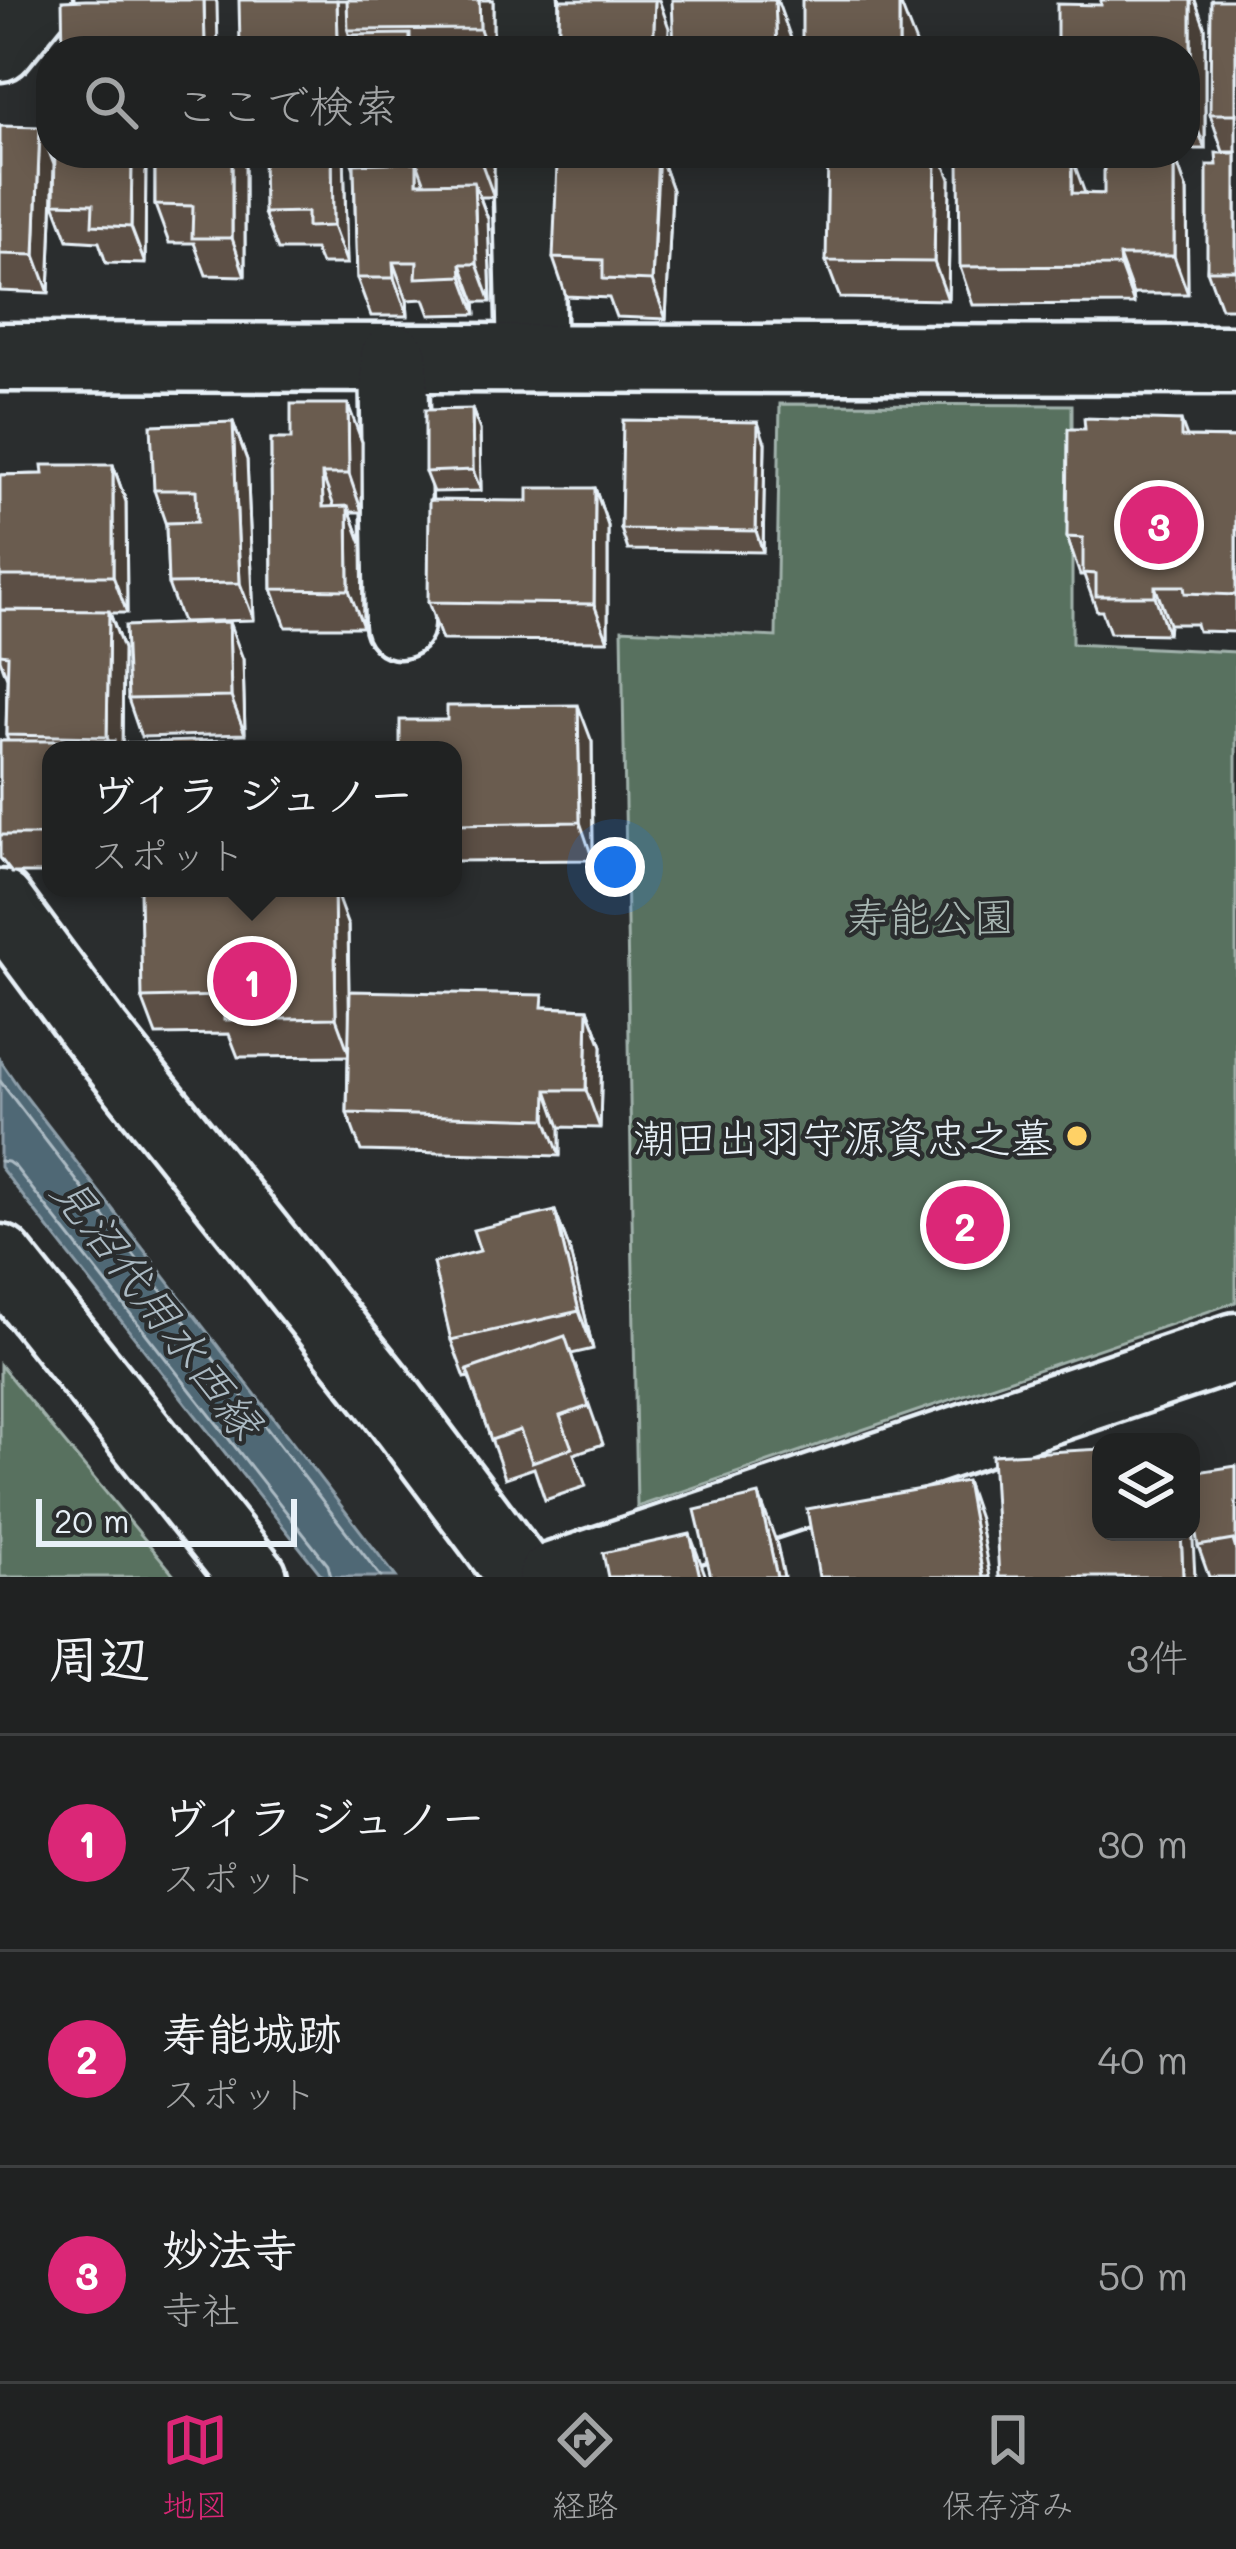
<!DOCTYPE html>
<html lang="ja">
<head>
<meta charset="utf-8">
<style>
  body { margin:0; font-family:Mali,"Klee One",sans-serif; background:#282a2a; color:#f1f3f6 }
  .controls { position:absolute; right:36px; bottom:36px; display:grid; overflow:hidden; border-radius:24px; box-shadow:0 6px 30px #0003 }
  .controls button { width:108px; height:108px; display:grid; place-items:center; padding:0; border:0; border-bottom:3px solid #3d3f40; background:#202222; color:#f1f3f6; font:60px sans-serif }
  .scale { position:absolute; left:36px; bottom:30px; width:261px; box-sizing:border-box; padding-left:12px; border:6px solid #e8f1f8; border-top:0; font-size:33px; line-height:42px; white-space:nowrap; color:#e8f1f8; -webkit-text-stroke:9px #2a2d2e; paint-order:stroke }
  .you { position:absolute; left:615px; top:867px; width:42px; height:42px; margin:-30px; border:9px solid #fff; border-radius:50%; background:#1a73e8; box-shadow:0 0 0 18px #1a73e833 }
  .badge { display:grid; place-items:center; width:78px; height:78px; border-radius:50%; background:#db2777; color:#fff; font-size:39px; font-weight:700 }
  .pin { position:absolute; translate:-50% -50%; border:6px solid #fff; box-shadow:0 3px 12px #0006 }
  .popup { position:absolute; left:42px; top:741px; width:420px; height:156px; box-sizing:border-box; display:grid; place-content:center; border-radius:24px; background:#202222; filter:drop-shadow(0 3px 9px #0005); font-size:39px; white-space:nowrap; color:#a2a4a5 }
  .popup b { font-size:45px; color:#f1f3f6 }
  .popup::after { content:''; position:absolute; left:50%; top:100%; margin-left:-24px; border:24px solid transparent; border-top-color:#202222 }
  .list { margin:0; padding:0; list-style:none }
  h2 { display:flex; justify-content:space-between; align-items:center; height:156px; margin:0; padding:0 48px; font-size:51px }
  h2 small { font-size:39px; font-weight:400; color:#a2a4a5 }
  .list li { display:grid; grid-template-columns:78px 1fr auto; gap:36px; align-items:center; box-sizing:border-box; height:216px; padding:0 48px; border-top:3px solid #3d3f40 }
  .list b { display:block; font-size:45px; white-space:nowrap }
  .list p { margin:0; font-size:39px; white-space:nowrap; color:#a2a4a5 }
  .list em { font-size:39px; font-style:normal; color:#a2a4a5 }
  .icon { flex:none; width:66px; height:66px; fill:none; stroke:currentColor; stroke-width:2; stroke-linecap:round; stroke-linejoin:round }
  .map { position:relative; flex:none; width:1236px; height:1577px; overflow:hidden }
  .search { position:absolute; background:#202222; box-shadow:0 6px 30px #0003; left:36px; right:36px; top:36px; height:132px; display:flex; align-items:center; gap:30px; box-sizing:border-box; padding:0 42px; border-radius:48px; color:#a2a4a5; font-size:45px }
  .sheet { height:804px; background:#202222 }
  nav { display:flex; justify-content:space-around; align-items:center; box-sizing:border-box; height:168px; border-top:3px solid #3d3f40; background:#202222; font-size:33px; color:#a2a4a5 }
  nav a { display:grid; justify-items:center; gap:6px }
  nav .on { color:#db2777 }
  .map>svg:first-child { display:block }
  .green { fill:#59715e; stroke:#a0b1ab; stroke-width:3 }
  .water { fill:#506774; stroke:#8d9ea9; stroke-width:3 }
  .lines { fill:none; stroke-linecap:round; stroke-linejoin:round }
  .shore { stroke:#abbac3; stroke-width:3 }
  .street-casing { stroke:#e8f1f8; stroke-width:75 }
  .street { stroke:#2a2d2e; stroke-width:66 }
  .wall { fill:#5b4f45; stroke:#e8f1f8; stroke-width:3 }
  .shaded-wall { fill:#4a4038; stroke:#e8f1f8; stroke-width:3 }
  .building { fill:#6a5c50; stroke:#e8f1f8; stroke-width:3 }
  .poi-dot { fill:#ffd166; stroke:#2a2d2e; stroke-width:4.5 }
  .labels { text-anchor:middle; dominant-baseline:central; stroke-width:9; stroke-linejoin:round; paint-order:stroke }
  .park-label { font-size:42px; fill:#a8b7b3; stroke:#2a2d2e }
  .poi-label { font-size:42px; fill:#e8f1f8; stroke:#2a2d2e; text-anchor:end }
  .water-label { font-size:45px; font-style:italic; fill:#abbac3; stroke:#2a2d2e }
</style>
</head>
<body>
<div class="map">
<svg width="1236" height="1577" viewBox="0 0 1236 1577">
  <rect width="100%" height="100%" fill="#2a2d2e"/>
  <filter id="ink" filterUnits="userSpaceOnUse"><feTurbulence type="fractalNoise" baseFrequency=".00833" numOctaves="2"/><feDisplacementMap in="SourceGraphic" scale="24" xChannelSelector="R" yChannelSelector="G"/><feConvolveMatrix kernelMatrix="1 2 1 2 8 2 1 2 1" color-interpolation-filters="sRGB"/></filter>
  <g filter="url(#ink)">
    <g class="green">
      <polygon points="780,404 1072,405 1072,644 1236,652 1236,1302 637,1507 622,629 776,637"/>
      <polygon points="0,1365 176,1577 0,1577"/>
    </g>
    <polygon class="water" points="0,1060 20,1089 396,1577 323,1577 0,1167"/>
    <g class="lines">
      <g class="shore">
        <polyline points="0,1081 381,1577"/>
        <polyline points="0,1161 8,1162 15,1167 328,1565 331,1577"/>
      </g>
      <defs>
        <g id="street">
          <polyline points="524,0 525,51"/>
          <polyline points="0,47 38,0"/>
          <polyline points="527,153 532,358"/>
          <polyline points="0,357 1236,360"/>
          <polyline points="394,358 399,624"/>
          <polyline points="0,904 97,1035 392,1404 522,1577"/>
          <polyline points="0,1259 253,1577"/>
          <polyline points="552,1577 1236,1347"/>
        </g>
      </defs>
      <use href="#street" class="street-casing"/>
      <use href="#street" class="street"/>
    </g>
    <g class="wall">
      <polygon points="493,0 493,51 242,51 240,47"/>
      <polygon points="1236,0 1236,152 1223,152 1210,114"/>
      <polygon points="1101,5 1205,28 1205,149 1185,149 1185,51"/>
      <polygon points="0,126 54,165 49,293 0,291"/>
      <polygon points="55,153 146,153 145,264 106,263 99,242 68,240 54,203"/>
      <polygon points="155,153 245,153 245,276 206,275 194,243 169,243 155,205"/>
      <polygon points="344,153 347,264 321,264 315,250 278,250 264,213"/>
      <polygon points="494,153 494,197 480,197 488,219 491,302 475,302 476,314 430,315 424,299 407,300 408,316 371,316 357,278 354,169 351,161"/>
      <polygon points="569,153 665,153 664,157 660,157 672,190 666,319 616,317 609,298 566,296 553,258 592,165 593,155 570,155"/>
      <polygon points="1236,153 1236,308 1221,308 1207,270 1217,165"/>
      <polygon points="1174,154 1187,191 1188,294 1133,294 1134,304 973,305 960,267 1085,193 1104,194"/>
      <polygon points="950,179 948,300 840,298 826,261"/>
      <polygon points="472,409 480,430 481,491 433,492 425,472"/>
      <polygon points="1181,421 1187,437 1236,438 1236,632 1198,631 1196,624 1169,624 1168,634 1110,633 1102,611 1097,611 1084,575 1080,575 1067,537 1085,429"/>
      <polygon points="233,422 247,460 254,620 182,622 168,584 166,525 154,490"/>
      <polygon points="271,439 362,442 362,512 350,512 362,544 363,627 286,627 272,589"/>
      <polygon points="765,443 763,552 628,550 621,529"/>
      <polygon points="113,465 126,502 127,613 110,613 123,649 122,750 51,750 51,873 12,873 0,858 0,741 8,741 6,735 7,678 0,659 0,475 43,474"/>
      <polygon points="595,488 608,526 608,641 442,640 428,602 528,501"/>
      <polygon points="243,659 245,734 141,737 128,699"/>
      <polygon points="592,742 593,860 453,861 453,750"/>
      <polygon points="348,926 349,1018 547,1007 588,1009 602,1046 600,1128 560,1127 560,1156 361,1151 347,1113 348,1056 238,1057 229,1034 156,1035 142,998"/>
      <polygon points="555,1211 569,1248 593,1349 571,1354 603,1444 574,1454 586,1486 545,1500 534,1468 505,1478 469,1377 465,1378 451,1340 480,1251"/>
      <polygon points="1236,1466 1236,1577 1209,1577 1198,1546"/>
    </g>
    <g class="shaded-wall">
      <polygon points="204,0 216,0 217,3 218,51 205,51"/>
      <polygon points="337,0 349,0 348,30 350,38 351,51 340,51 338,45"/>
      <polygon points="479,0 493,0 493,51 488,51 480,29"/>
      <polygon points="655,0 659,0 669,28 668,51 653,51"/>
      <polygon points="775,0 777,0 793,44 793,51 777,51"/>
      <polygon points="899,0 917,46 917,51 899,51"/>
      <polygon points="1191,0 1195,0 1205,28 1205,149 1191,111"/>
      <polygon points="40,127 54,165 49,293 35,255"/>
      <polygon points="132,153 146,153 145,264 131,227"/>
      <polygon points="232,153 245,153 245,276 232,238"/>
      <polygon points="332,153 344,153 347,264 333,226"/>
      <polygon points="480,153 494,153 494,197 480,159"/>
      <polygon points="659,153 672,190 666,319 652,281"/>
      <polygon points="936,153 940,153 950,179 948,300 934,262"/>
      <polygon points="1174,154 1187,191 1188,294 1174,256"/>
      <polygon points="1072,158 1086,196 1072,193"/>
      <polygon points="417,162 431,200 417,183"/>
      <polygon points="474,182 488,219 491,302 477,264"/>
      <polygon points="1119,256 1133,294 1134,304 1120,266"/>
      <polygon points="393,262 407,300 408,316 394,278"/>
      <polygon points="461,264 475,302 476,314 462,276"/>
      <polygon points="348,404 362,442 362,512 349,474"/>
      <polygon points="472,409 480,430 481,491 473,470"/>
      <polygon points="233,422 247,460 254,620 240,583"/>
      <polygon points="758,422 765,443 763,552 756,531"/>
      <polygon points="113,465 126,502 127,613 113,576"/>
      <polygon points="322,474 336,512 323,507"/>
      <polygon points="595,488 608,526 608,641 594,604"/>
      <polygon points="348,506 362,544 363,627 349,590"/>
      <polygon points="1155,586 1169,624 1168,634 1155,596"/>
      <polygon points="109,611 123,649 122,750 112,750 107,737"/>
      <polygon points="229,622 243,659 245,734 231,697"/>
      <polygon points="578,705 592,742 593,860 580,822"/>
      <polygon points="334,888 348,926 350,1056 336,1018"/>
      <polygon points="588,1009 602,1046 600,1128 586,1090"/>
      <polygon points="547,1090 560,1127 560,1156 546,1119"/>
      <polygon points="555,1211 569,1248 593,1349 579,1311"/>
      <polygon points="966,1481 979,1519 990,1577 983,1577"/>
      <polygon points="759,1495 777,1544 784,1577 777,1577"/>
      <polygon points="1191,1503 1195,1577 1183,1577 1181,1532 1191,1532"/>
      <polygon points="690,1534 706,1577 700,1577"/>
    </g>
    <g class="building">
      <polygon points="86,0 204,0 205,51 63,51 62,1"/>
      <polygon points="239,0 337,0 338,45 240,47"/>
      <polygon points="347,0 479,0 480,29 348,30"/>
      <polygon points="560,0 655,0 653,51 558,51"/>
      <polygon points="672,0 775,0 777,51 674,51"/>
      <rect x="802" y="0" width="97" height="51"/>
      <polygon points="1101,0 1191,0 1191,111 1185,111 1185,51 1057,51 1057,4 1101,5"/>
      <polygon points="1211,0 1236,0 1236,114 1210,114"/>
      <polygon points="410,34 410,51 350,51 350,35"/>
      <polygon points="0,126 40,127 35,255 0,254"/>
      <polygon points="55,153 132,153 131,227 92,225 93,204 54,203"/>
      <polygon points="155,153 232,153 232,238 192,238 193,206 155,205"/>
      <polygon points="263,153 332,153 333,226 307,227 307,212 264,213"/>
      <polygon points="351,153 480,153 480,159 351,161"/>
      <polygon points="593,153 658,153 652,281 603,279 603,260 553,258 557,164 592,165"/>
      <polygon points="828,153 936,153 934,262 826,261"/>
      <polygon points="1104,153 1174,154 1174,256 1119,256 1120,266 960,267 959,159 1072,158 1072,193 1104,194"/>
      <polygon points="1216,153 1236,153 1236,270 1207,270 1207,165 1217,165"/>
      <polygon points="417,162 417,183 474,182 477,264 461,264 462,276 416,278 417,262 393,262 394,278 357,278 354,164"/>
      <polygon points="291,404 348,404 349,474 322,474 323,507 348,506 349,590 272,589 271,439 291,439"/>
      <polygon points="472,409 473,470 425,472 425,410"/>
      <polygon points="1084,418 1181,421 1181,437 1236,438 1236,595 1185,593 1184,586 1155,586 1155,596 1096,596 1096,574 1083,573 1083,538 1067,537 1068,429 1085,429"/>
      <polygon points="623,420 758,422 756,531 621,529"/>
      <polygon points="233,422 240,583 168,584 166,523 197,522 196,490 154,490 151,425"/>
      <polygon points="42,465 113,465 113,576 0,576 0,475 43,474"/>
      <polygon points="528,488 595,488 594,604 428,602 429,500 528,501"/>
      <polygon points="0,610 109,611 107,737 6,735 8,655 0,654"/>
      <polygon points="229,622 231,697 128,699 125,626"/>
      <polygon points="578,705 580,822 453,824 453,750 400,750 400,720 447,720 447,706"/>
      <polygon points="230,740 231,750 126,750 126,743"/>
      <polygon points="0,741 114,741 114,750 51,750 51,835 0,835"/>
      <polygon points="334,888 336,1018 224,1020 224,996 142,998 140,889"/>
      <polygon points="350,991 543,995 542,1007 588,1009 586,1090 547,1090 546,1119 347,1113"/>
      <polygon points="555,1211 579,1311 451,1340 433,1263 480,1251 473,1230"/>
      <polygon points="565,1336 589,1406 560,1416 572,1448 532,1462 520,1430 491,1440 467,1370"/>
      <polygon points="1101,1449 1101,1532 1181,1532 1183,1577 999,1577 992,1455"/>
      <polygon points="1236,1466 1236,1550 1233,1540 1198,1546 1191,1503 1191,1473"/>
      <polygon points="966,1481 983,1577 819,1577 807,1509"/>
      <polygon points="759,1495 777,1577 711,1577 695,1510"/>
      <polygon points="690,1534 700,1577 608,1577 603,1553"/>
    </g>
  </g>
  <circle class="poi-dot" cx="1077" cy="1136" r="12"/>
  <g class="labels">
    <g class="park-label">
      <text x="931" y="915">寿能公園</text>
    </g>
    <g class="poi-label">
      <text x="1053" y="1136">潮田出羽守源資忠之墓</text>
    </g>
    <g class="water-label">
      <text transform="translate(159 1306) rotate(53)">見沼代用水西縁</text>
    </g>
  </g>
</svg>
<div class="controls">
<button><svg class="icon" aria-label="layers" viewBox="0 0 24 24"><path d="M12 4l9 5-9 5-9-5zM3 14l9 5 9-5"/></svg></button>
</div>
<div class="scale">20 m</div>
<div class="you"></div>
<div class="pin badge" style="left:252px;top:981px">1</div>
<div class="popup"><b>ヴィラ ジュノー</b>スポット</div>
<div class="pin badge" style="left:965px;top:1225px">2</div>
<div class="pin badge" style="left:1159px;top:525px">3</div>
<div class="search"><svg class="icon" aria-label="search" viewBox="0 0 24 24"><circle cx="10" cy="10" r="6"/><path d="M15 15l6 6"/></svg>ここで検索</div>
</div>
<section class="sheet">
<h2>周辺<small>3件</small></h2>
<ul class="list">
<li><span class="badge">1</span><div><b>ヴィラ ジュノー</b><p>スポット</p></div><em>30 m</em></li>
<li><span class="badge">2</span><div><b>寿能城跡</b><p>スポット</p></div><em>40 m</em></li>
<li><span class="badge">3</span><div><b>妙法寺</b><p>寺社</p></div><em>50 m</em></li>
</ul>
</section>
<nav>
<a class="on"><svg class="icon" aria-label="map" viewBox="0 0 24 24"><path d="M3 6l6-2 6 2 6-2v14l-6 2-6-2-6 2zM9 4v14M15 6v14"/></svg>地図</a>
<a><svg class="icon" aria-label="directions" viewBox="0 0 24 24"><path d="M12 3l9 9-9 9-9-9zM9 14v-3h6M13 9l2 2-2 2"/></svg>経路</a>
<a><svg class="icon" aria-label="saved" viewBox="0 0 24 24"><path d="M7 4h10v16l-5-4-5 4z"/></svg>保存済み</a>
</nav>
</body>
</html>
